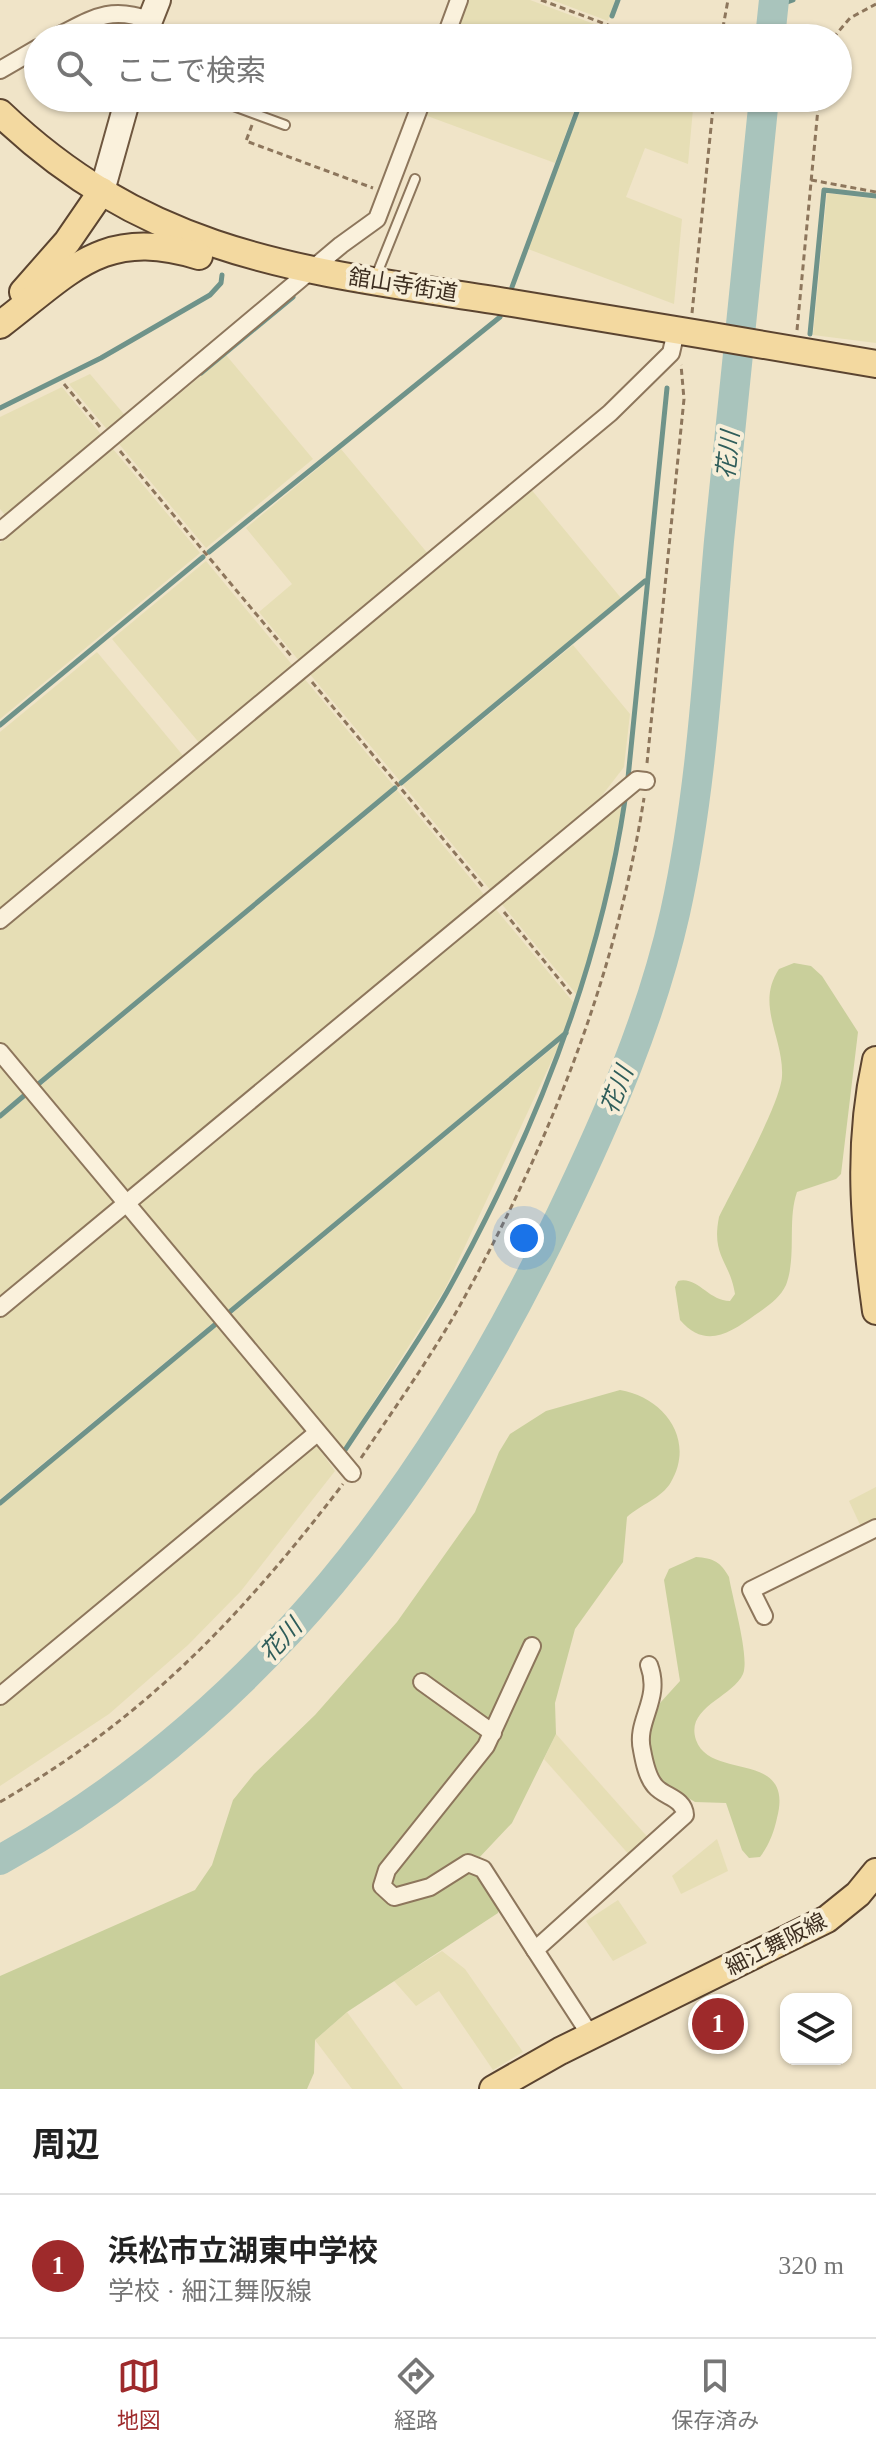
<!DOCTYPE html>
<html lang="ja">
<head>
<meta charset="utf-8">
<style>
  body { margin:0; font-family:"Times New Roman","Noto Sans JP",serif; background:#f2f2f2; color:#222 }
  .controls { position:absolute; right:24px; bottom:24px; display:grid; overflow:hidden; border-radius:16px; box-shadow:0 2px 6px #0004 }
  .controls button { width:72px; height:72px; display:grid; place-items:center; padding:0; border:0; border-bottom:2px solid #e0e0e0; background:#fff; color:#222; font:40px sans-serif }
  .you { position:absolute; left:524px; top:1238px; width:28px; height:28px; margin:-20px; border:6px solid #fff; border-radius:50%; background:#1a73e8; box-shadow:0 0 0 12px #1a73e833 }
  .badge { display:grid; place-items:center; width:52px; height:52px; border-radius:50%; background:#9e2a2b; color:#fff; font-size:26px; font-weight:700 }
  .pin { position:absolute; translate:-50% -50%; border:4px solid #fff; box-shadow:0 2px 8px #0006 }
  .list { margin:0; padding:0; list-style:none }
  h2 { display:flex; justify-content:space-between; align-items:center; height:104px; margin:0; padding:0 32px; font-size:34px }
  h2 small { font-size:26px; font-weight:400; color:#767676 }
  .list li { display:grid; grid-template-columns:52px 1fr auto; gap:24px; align-items:center; box-sizing:border-box; height:144px; padding:0 32px; border-top:2px solid #e0e0e0 }
  .list b { display:block; font-size:30px; white-space:nowrap }
  .list p { margin:0; font-size:26px; white-space:nowrap; color:#767676 }
  .list em { font-size:26px; font-style:normal; color:#767676 }
  .icon { flex:none; width:44px; height:44px; fill:none; stroke:currentColor; stroke-width:2; stroke-linecap:round; stroke-linejoin:round }
  .map { position:relative; flex:none; width:876px; height:2089px; overflow:hidden }
  .search { position:absolute; background:#fff; box-shadow:0 2px 6px #0004; left:24px; right:24px; top:24px; height:88px; display:flex; align-items:center; gap:20px; box-sizing:border-box; padding:0 28px; border-radius:44px; color:#767676; font-size:30px }
  .sheet { height:248px; background:#fff }
  nav { display:flex; justify-content:space-around; align-items:center; box-sizing:border-box; height:112px; border-top:2px solid #e0e0e0; background:#fff; font-size:22px; color:#767676 }
  nav a { display:grid; justify-items:center; gap:4px }
  nav .on { color:#9e2a2b }
  .map>svg:first-child { display:block }
  .farmland { fill:#e6deb5 }
  .green { fill:#c9cf9b }
  .lines { fill:none; stroke-linecap:round; stroke-linejoin:round }
  .stream { stroke:#6f938a; stroke-width:5 }
  .river { stroke:#a9c4bc; stroke-width:30 }
  .service-casing { stroke:#8d765c; stroke-width:12 }
  .minor-casing { stroke:#8d765c; stroke-width:20 }
  .secondary-casing { stroke:#6f573f; stroke-width:28 }
  .primary-casing { stroke:#5b4430; stroke-width:30 }
  .path { stroke:#8d765c; stroke-width:3; stroke-dasharray:6 4; stroke-linecap:butt }
  .service { stroke:#faf1dc; stroke-width:8 }
  .minor { stroke:#faf1dc; stroke-width:16 }
  .secondary { stroke:#faf1dc; stroke-width:24 }
  .primary { stroke:#f3d9a0; stroke-width:26 }
  .labels { text-anchor:middle; dominant-baseline:central; stroke-width:8; stroke-linejoin:round; paint-order:stroke }
  .street-label { font-size:22px; fill:#3d2e20; stroke:#f7eed8 }
  .water-label { font-size:24px; font-style:italic; fill:#2f5d5a; stroke:#f7eed8 }
</style>
</head>
<body>
<div class="map">
<svg width="876" height="2089" viewBox="0 0 876 2089">
  <rect width="100%" height="100%" fill="#f0e4c8"/>
  <g class="farmland">
    <polygon points="464,0 530,0 605,28 601,38 450,38"/>
    <polygon points="552,0 615,0 608,21"/>
    <polygon points="428,98 579,98 555,163 422,114"/>
    <polygon points="584,98 694,98 688,164 645,148 626,197 682,219 674,304 528,249"/>
    <polygon points="827,193 876,199 876,343 813,335"/>
    <polygon points="226,355 313,459 206,548 119,444"/>
    <polygon points="90,374 128,419 110,433 69,384"/>
    <polygon points="62,387 104,438 8,518 0,509 0,417"/>
    <polygon points="113,449 200,553 0,719 0,543"/>
    <polygon points="341,449 429,555 300,662 259,612 292,584 246,528"/>
    <polygon points="530,488 621,598 400,781 308,672"/>
    <polygon points="206,561 294,667 201,745 112,639"/>
    <polygon points="573,645 630,714 624,767 590,811 492,892 403,785"/>
    <polygon points="97,652 185,758 0,912 0,732"/>
    <polygon points="303,677 394,786 35,1084 0,1042 0,928"/>
    <polygon points="397,790 486,897 127,1195 38,1088"/>
    <polygon points="623,800 602,910 577,995 500,902"/>
    <polygon points="494,907 574,1003 565,1031 225,1313 135,1205"/>
    <polygon points="561,1041 445,1289 343,1450 228,1317"/>
    <polygon points="0,1062 25,1092 0,1112"/>
    <polygon points="28,1096 117,1203 0,1300 0,1119"/>
    <polygon points="125,1213 215,1321 0,1499 0,1317"/>
    <polygon points="218,1325 308,1434 0,1689 0,1506"/>
    <polygon points="314,1442 335,1471 241,1591 188,1645 109,1714 0,1786 0,1703"/>
    <polygon points="876,1487 876,1522 862,1529 849,1501"/>
    <polygon points="556,1734 651,1841 632,1858 544,1759"/>
    <polygon points="717,1839 728,1871 681,1894 672,1876"/>
    <polygon points="618,1900 647,1943 613,1961 586,1921"/>
    <polygon points="442,1951 465,1969 523,2052 493,2070 439,1991 416,2006 394,1981"/>
    <polygon points="347,2012 403,2089 352,2089 315,2040"/>
  </g>
  <g class="green">
    <path d="M794,963L811,966L822,976L858,1032L841,1174L836,1179L797,1192C787,1221 797,1256 786,1285C780,1298 767,1307 755,1315C729,1334 705,1349 680,1320L675,1287L678,1281C698,1276 708,1301 730,1301L735,1294C730,1261 711,1257 719,1217C733,1188 781,1103 782,1076C784,1038 755,1005 779,969Z"/>
    <path d="M620,1390C663,1397 696,1439 671,1482C662,1498 640,1505 627,1517L623,1562L575,1629L555,1703L556,1734L512,1823L477,1860L499,1907L498,1913L347,2012L315,2040L314,2073L307,2089H0V1976L195,1890L212,1865L233,1800L254,1774L315,1715L397,1622L475,1512L499,1452L510,1434L546,1411Z"/>
    <path d="M696,1557C713,1558 721,1562 729,1577C732,1597 750,1657 743,1674C732,1698 685,1707 696,1740C710,1781 795,1749 777,1818C774,1832 769,1845 760,1857L749,1858L742,1850L726,1803L695,1802L658,1780L648,1750V1737L660,1703L680,1681L664,1580L669,1569Z"/>
  </g>
  <g class="lines">
    <g class="stream">
      <polyline points="773,7 793,0"/>
      <polyline points="612,16 618,0"/>
      <polyline points="604,38 607,29"/>
      <polyline points="512,287 582,98"/>
      <polyline points="810,334 824,190 876,196"/>
      <polyline points="201,373 293,297"/>
      <polyline points="0,408 101,358 210,295 221,283 222,275"/>
      <polyline points="209,552 500,317"/>
      <polyline points="0,725 203,557"/>
      <polyline points="628,778 667,388"/>
      <polyline points="401,783 645,581"/>
      <polyline points="36,1086 395,788"/>
      <polyline points="0,1116 26,1094"/>
      <polyline points="226,1315 566,1033"/>
      <path d="M345,1450C379,1398 416,1347 447,1292C532,1139 599,974 625,800"/>
      <polyline points="0,1503 217,1323"/>
    </g>
    <g class="river">
      <polyline points="770,38 774,0"/>
      <path d="M0,1860C262,1715 434,1482 561,1215C608,1117 651,1019 675,913C702,791 708,665 719,541C733,393 750,246 764,98"/>
    </g>
    <defs>
      <g id="service">
        <polyline points="212,98 285,125"/>
        <polyline points="376,276 415,179"/>
      </g>
      <g id="minor">
        <path d="M54,38C91,20 108,5 149,20"/>
        <polyline points="445,38 459,0"/>
        <polyline points="0,70 38,48"/>
        <polyline points="0,531 341,245 377,219 423,98"/>
        <polyline points="0,920 610,413 671,353 676,331"/>
        <polyline points="0,1052 352,1473"/>
        <polyline points="0,1308 637,780 646,781"/>
        <polyline points="764,1616 751,1590 876,1528"/>
        <polyline points="532,1646 486,1746 387,1870 382,1886 394,1897 430,1887 468,1863 483,1869 535,1950"/>
        <polyline points="422,1682 493,1733"/>
        <polyline points="0,1696 317,1433"/>
        <path d="M591,2036L535,1950L685,1815C684,1798 664,1797 655,1786C647,1777 644,1761 642,1750C635,1720 662,1700 649,1665"/>
      </g>
      <g id="secondary">
        <polyline points="143,38 158,0"/>
        <polyline points="102,191 128,98"/>
      </g>
      <g id="primary">
        <path d="M0,113C155,261 312,271 512,303C633,323 755,343 876,364"/>
        <polyline points="23,292 67,242 102,191"/>
        <path d="M0,325C71,271 104,226 199,256"/>
        <path d="M876,1060C857,1146 864,1225 876,1311"/>
        <polyline points="493,2089 560,2051 827,1919 858,1894 876,1872"/>
      </g>
    </defs>
    <use href="#service" class="service-casing"/>
    <use href="#minor" class="minor-casing"/>
    <use href="#secondary" class="secondary-casing"/>
    <use href="#primary" class="primary-casing"/>
    <g class="path">
      <polyline points="541,0 643,38"/>
      <polyline points="721,38 728,0"/>
      <polyline points="833,38 850,18 876,4"/>
      <polyline points="252,125 246,141 373,188"/>
      <polyline points="811,180 876,192"/>
      <polyline points="692,313 714,98"/>
      <polyline points="797,330 819,98"/>
      <polyline points="64,384 100,427"/>
      <polyline points="120,451 292,657"/>
      <polyline points="312,682 484,888"/>
      <polyline points="647,763 684,399 681,365"/>
      <polyline points="504,912 572,995"/>
      <path d="M361,1458C396,1406 433,1354 463,1300C550,1142 616,976 644,798"/>
      <path d="M0,1802C146,1717 241,1617 343,1484"/>
    </g>
    <use href="#service" class="service"/>
    <use href="#minor" class="minor"/>
    <use href="#secondary" class="secondary"/>
    <use href="#primary" class="primary"/>
  </g>
  <g class="labels">
    <g class="street-label">
      <text transform="translate(403 285) rotate(9)">舘山寺街道</text>
      <text transform="translate(776 1944) rotate(-27)">細江舞阪線</text>
    </g>
    <g class="water-label">
      <text transform="translate(728 455) rotate(-84)">花川</text>
      <text transform="translate(617 1090) rotate(-69)">花川</text>
      <text transform="translate(281 1640) rotate(-47)">花川</text>
    </g>
  </g>
</svg>
<div class="controls">
<button><svg class="icon" aria-label="layers" viewBox="0 0 24 24"><path d="M12 4l9 5-9 5-9-5zM3 14l9 5 9-5"/></svg></button>
</div>
<div class="you"></div>
<div class="pin badge" style="left:718px;top:2024px">1</div>
<div class="search"><svg class="icon" aria-label="search" viewBox="0 0 24 24"><circle cx="10" cy="10" r="6"/><path d="M15 15l6 6"/></svg>ここで検索</div>
</div>
<section class="sheet">
<h2>周辺<small></small></h2>
<ul class="list">
<li><span class="badge">1</span><div><b>浜松市立湖東中学校</b><p>学校 · 細江舞阪線</p></div><em>320 m</em></li>
</ul>
</section>
<nav>
<a class="on"><svg class="icon" aria-label="map" viewBox="0 0 24 24"><path d="M3 6l6-2 6 2 6-2v14l-6 2-6-2-6 2zM9 4v14M15 6v14"/></svg>地図</a>
<a><svg class="icon" aria-label="directions" viewBox="0 0 24 24"><path d="M12 3l9 9-9 9-9-9zM9 14v-3h6M13 9l2 2-2 2"/></svg>経路</a>
<a><svg class="icon" aria-label="saved" viewBox="0 0 24 24"><path d="M7 4h10v16l-5-4-5 4z"/></svg>保存済み</a>
</nav>
</body>
</html>
